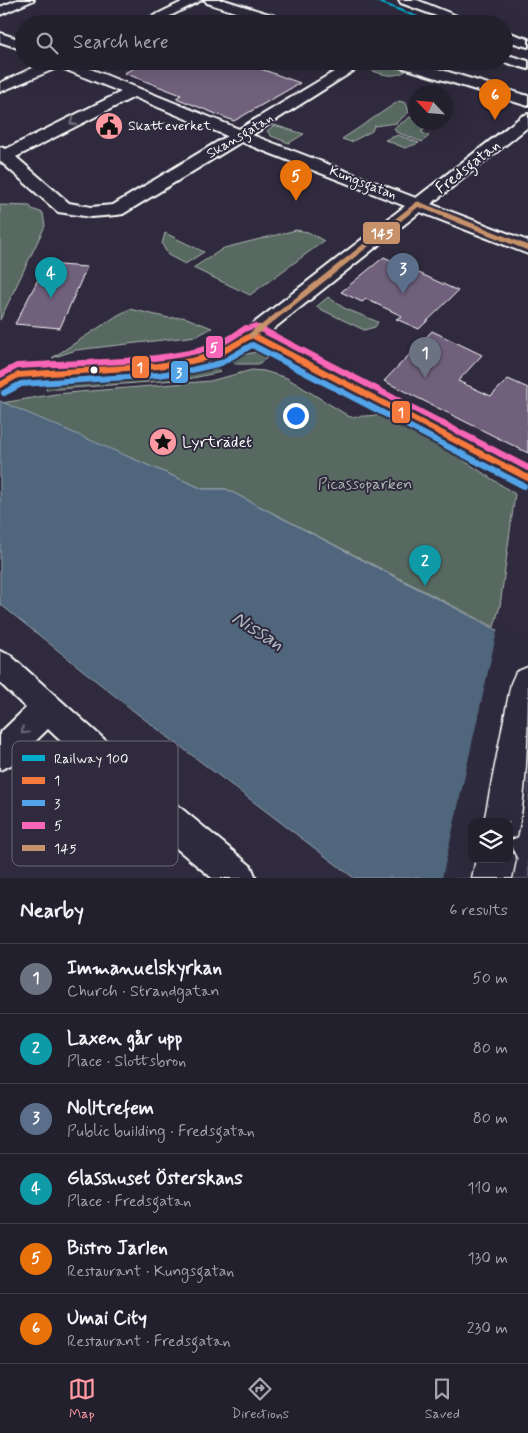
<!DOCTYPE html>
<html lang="en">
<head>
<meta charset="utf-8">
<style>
  body { margin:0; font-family:Mynerve,sans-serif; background:#2b2836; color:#f1f3f6 }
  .controls { position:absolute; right:15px; bottom:15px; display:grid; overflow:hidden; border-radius:10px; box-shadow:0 5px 20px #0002 }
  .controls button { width:45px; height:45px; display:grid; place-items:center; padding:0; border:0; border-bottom:1px solid #403e4a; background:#23202e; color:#f1f3f6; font:25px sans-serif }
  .compass { position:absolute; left:408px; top:85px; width:45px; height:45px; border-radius:50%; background:#23202e; box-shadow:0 5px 20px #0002; rotate:296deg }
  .you { position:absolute; left:295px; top:415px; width:18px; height:18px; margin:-12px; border:4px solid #fff; border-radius:50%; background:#1a73e8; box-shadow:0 0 0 8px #1a73e833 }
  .badge { display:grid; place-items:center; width:32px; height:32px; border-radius:50%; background:#ff9aa2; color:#fff; font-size:16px; font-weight:700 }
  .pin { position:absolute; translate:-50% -41px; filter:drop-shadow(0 1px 2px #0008) }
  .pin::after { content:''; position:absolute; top:26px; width:18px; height:15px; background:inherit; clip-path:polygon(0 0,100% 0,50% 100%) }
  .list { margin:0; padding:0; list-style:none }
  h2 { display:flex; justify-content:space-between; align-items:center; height:65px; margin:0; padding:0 20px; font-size:21px }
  h2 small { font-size:16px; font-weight:400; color:#a3a3aa }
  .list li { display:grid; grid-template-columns:32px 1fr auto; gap:15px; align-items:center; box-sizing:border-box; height:70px; padding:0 20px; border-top:1px solid #403e4a }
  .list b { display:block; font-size:19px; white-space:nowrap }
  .list p { margin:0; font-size:16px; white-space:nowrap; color:#a3a3aa }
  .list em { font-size:16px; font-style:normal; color:#a3a3aa }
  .icon { flex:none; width:28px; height:28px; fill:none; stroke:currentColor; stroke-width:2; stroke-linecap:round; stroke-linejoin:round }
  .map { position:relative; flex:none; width:528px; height:878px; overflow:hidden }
  .search { position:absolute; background:#23202e; box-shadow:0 5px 20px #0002; left:15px; right:15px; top:15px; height:55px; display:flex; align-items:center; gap:12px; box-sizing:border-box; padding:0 18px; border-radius:28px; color:#a3a3aa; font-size:19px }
  .sheet { height:485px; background:#23202e }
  nav { display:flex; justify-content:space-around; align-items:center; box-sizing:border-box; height:70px; border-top:1px solid #403e4a; background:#23202e; font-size:14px; color:#a3a3aa }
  nav a { display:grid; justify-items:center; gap:2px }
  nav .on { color:#ff9aa2 }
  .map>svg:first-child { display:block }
  .green { fill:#586962; stroke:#acb4b0 }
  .water { fill:#50667b; stroke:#96a3b0; fill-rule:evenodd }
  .pier { fill:#2f2a3d; fill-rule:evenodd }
  .building { fill:#70607c; stroke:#fff }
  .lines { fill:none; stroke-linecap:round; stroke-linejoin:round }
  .minor-casing { stroke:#fff; stroke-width:4 }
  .highway-casing { stroke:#fff; stroke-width:3 }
  .minor { fill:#2f2a3d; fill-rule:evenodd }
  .highway { fill:#2f2a3d; fill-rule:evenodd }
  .bus-1-casing { stroke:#2f2a3d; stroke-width:10 }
  .bus-2-casing { stroke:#2f2a3d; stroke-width:10 }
  .bus-3-far1-casing { stroke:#2f2a3d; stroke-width:8 }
  .bus-3-casing { stroke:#2f2a3d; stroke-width:10 }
  .bus-4-far1-casing { stroke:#2f2a3d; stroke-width:8 }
  .bus-4-casing { stroke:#2f2a3d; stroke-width:10 }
  .bus-1 { stroke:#f6793e; stroke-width:6 }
  .bus-2 { stroke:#53a3e8; stroke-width:6 }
  .bus-3-far1 { stroke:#fa66b7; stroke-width:5 }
  .bus-3 { stroke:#fa66b7; stroke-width:6 }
  .bus-4-far1 { stroke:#c7916a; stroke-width:5 }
  .bus-4 { stroke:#c7916a; stroke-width:6 }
  .rail-1-casing { stroke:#2f2a3d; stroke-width:3 }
  .rail-1 { fill:#06acd0; fill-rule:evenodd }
  .oneway { stroke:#6d6a77 }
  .bus-dot { fill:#fff; stroke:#2f2a3d; stroke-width:2 }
  .labels { text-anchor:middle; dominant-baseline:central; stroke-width:4; stroke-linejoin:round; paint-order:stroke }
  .far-poi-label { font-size:14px; fill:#fff; stroke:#2f2a3d; text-anchor:start }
  .far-street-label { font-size:14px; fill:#fff; stroke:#2f2a3d }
  .street-label { font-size:16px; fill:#fff; stroke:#2f2a3d }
  .poi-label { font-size:16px; fill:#fff; stroke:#2f2a3d; text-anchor:start }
  .park-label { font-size:16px; fill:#acb4b0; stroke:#2f2a3d }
  .near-water-label { font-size:21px; font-style:italic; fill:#b0bac4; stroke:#2f2a3d }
  .key { fill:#2f2a3d; stroke:#6d6a77; stroke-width:1 }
  .key-label { font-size:14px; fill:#fff }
  .line-badge { stroke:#2f2a3d; stroke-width:2 }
  .badge-label { font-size:14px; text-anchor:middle; font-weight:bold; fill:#fff }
</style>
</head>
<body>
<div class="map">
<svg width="528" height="878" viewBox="0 0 528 878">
  <rect width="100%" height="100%" fill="#2f2a3d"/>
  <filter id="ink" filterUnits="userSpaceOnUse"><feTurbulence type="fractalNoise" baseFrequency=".02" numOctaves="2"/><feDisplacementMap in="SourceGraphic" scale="10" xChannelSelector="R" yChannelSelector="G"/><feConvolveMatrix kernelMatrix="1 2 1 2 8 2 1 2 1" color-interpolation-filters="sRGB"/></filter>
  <g filter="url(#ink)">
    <g class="green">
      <path d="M375,65H388L406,71C392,79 380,74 366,68Z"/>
      <polygon points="399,101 406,103 409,112 396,123 374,126 372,131 351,142 342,139"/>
      <polygon points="415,114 416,122 434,123 421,132 429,136 422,142 396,132 394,128"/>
      <polygon points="274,125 304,134 289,143 271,136 267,131"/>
      <polygon points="398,135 419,143 405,148 385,140"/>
      <polygon points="0,205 30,206 32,209 43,213 45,226 0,320"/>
      <polygon points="296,230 308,232 324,241 250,295 193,268 224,248"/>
      <polygon points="165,233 204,252 185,264 168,255 162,244"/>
      <polygon points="328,297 344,308 378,322 375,327 364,330 316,307"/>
      <polygon points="130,309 169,318 184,317 212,328 197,336 76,350 52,358 118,315"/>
      <polygon points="256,352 270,356 258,364 235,364 228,358"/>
      <polygon points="215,362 221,372 188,379 46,390 47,386 159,373"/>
      <polygon points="252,370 264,371 287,378 350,417 379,415 454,454 515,494 500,606 494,627 226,489 203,489 2,403 56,394 210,381"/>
    </g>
    <path class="water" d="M0,401L203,489H226L528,646V878H354L135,712L0,604ZM472,822H509V859H472Z"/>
    <path class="pier" d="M498,627L528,643V878H442ZM472,822H509V859H472Z"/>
    <g class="building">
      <polygon points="149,61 239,61 300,83 234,121 176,98 181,95 124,73"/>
      <polygon points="384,257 458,291 419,329 396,319 402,316 366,299 362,302 341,292"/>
      <polygon points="46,264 87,267 60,328 15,324"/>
      <polygon points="432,331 482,355 458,381 491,396 508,379 528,388 528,453 384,381"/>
    </g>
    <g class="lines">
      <defs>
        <g id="minor">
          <polygon points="17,0 34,0 0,15 0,7"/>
          <polygon points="186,0 202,0 154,24 137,24"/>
          <polygon points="205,0 224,0 291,21 292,24 272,24 207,3"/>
          <polygon points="399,0 417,0 477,24 458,24 401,3"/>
          <polygon points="504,31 528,39 528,47 504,40"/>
          <polygon points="0,33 24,41 24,50 0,42"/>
          <polygon points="504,54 528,61 528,69 500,61 504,61"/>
          <path d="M48,61H71L239,129L352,61H369L252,135L416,198L522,116L528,114V127L431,204L528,241V254L420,212L267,334L528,467V487L252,344L225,360L191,368L158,373L22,382L0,393V375L18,367L158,359L210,349L245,330L405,206L241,142L123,214L117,215L91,217L58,212L0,161V147L6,149L121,92L59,67L0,92V83ZM134,97L227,136L113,205L91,207L69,203L16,157Z"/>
          <polygon points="389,61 412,61 528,96 528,106 391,64"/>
          <polygon points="0,651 10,655 182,809 251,866 256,878 212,878 158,833 48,729 11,765 0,770 0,733 26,708 0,683"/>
        </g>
        <g id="highway">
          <path d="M528,667C528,718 528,789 517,836L509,839V822H484L511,683L516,672Z"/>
          <polygon points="509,845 516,859 512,878 472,878 476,859 509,859"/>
        </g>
      </defs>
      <use href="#minor" class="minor-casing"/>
      <use href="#highway" class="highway-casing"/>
      <use href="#minor" class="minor"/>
      <use href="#highway" class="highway"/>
      <defs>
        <polyline id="bus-1" points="0,385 18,375 158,366 191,361 217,355 252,335 528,478"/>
        <polyline id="bus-2" points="4,393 21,384 159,375 192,370 221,363 252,345 524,486"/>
        <polyline id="bus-3-far1" points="243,330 254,326 261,330"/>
        <g id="bus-3">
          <polyline points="259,328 528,468"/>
          <path d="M0,375L17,366C77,362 156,364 212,347C224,344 235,335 246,328"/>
        </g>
        <polyline id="bus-4-far1" points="259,330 418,204 528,248"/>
        <polyline id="bus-4" points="252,335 260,328"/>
      </defs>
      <use href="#bus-1" class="bus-1-casing"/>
      <use href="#bus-2" class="bus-2-casing"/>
      <use href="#bus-3-far1" class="bus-3-far1-casing"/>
      <use href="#bus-3" class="bus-3-casing"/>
      <use href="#bus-4-far1" class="bus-4-far1-casing"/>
      <use href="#bus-4" class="bus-4-casing"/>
      <use href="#bus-1" class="bus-1"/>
      <use href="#bus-2" class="bus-2"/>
      <use href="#bus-3-far1" class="bus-3-far1"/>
      <use href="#bus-3" class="bus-3"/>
      <use href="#bus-4-far1" class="bus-4-far1"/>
      <use href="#bus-4" class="bus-4"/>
      <defs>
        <polygon id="rail-1" points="371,0 377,0 438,24 432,24"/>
      </defs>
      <use href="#rail-1" class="rail-1-casing"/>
      <use href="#rail-1" class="rail-1"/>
    </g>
    <defs><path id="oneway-chevron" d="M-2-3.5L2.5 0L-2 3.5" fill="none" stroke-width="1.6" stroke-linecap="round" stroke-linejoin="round" transform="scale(1.25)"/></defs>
    <g class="oneway">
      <use href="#oneway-chevron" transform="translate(73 122) rotate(153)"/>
      <use href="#oneway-chevron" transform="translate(24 731) rotate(136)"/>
    </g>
  </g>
  <defs>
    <symbol id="civic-disc" viewBox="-11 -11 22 22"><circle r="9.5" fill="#ff9aa2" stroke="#2f2a3d"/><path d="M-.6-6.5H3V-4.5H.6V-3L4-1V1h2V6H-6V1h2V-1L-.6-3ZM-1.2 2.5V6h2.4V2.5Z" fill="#111"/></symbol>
    <symbol id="sight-disc" viewBox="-11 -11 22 22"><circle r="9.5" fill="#ff9aa2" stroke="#2f2a3d"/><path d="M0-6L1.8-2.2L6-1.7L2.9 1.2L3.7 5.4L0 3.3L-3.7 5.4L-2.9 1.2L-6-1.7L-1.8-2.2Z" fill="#111"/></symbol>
  </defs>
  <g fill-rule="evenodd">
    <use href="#civic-disc" x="93" y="110" width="32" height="32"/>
    <use href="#sight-disc" x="147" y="426" width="32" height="32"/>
  </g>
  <circle class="bus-dot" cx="94" cy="370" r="4.5"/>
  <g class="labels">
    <g class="far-poi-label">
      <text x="128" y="126">Skatteverket</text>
    </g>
    <g class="far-street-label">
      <text transform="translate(240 136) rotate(-31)">Skansgatan</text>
      <text transform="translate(363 183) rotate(21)">Kungsgatan</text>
    </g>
    <g class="street-label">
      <text transform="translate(468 167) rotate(-38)">Fredsgatan</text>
    </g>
    <g class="poi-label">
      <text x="182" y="442">Lyrträdet</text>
    </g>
    <g class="park-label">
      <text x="365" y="484">Picassoparken</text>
    </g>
    <g class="near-water-label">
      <text transform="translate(258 631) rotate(32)">Nissan</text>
    </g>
  </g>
  <rect x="12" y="741" width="166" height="125" rx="8" class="key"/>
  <rect x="22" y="755" width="23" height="6" fill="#06acd0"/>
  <rect x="22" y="777" width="23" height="7" fill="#f6793e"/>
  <rect x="22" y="800" width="23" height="6" fill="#53a3e8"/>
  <rect x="22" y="822" width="23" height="7" fill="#fa66b7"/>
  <rect x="22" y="845" width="23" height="6" fill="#c7916a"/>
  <g class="key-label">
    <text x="54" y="763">Railway 100</text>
    <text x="54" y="785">1</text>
    <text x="54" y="808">3</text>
    <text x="54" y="830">5</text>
    <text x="54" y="853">145</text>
  </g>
  <g class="line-badge">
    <rect x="362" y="221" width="39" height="24" rx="5" fill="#c7916a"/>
    <rect x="205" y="335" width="19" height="24" rx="5" fill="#fa66b7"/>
    <rect x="131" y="355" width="19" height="24" rx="5" fill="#f6793e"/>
    <rect x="170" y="360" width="19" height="24" rx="5" fill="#53a3e8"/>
    <rect x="391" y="400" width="20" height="24" rx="5" fill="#f6793e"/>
  </g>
  <g class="badge-label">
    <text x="382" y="238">145</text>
    <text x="214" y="352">5</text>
    <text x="140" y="372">1</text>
    <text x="179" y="377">3</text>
    <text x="401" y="417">1</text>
  </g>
</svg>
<div class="controls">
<button><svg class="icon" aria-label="layers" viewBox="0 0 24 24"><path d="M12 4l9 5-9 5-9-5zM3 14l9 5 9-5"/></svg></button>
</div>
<svg class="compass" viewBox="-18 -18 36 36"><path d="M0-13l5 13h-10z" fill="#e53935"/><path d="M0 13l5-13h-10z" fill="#a3a3aa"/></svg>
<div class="you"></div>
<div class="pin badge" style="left:425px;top:378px;background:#6b7280">1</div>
<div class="pin badge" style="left:425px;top:586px;background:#0f9aa8">2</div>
<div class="pin badge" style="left:403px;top:294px;background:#5c6f8a">3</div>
<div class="pin badge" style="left:51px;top:298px;background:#0f9aa8">4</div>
<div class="pin badge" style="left:296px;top:201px;background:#e8710a">5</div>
<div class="pin badge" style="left:495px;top:120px;background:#e8710a">6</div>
<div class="search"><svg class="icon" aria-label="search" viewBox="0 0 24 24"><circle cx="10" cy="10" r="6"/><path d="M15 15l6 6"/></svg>Search here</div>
</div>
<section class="sheet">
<h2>Nearby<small>6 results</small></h2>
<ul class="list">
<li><span class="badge" style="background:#6b7280">1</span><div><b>Immanuelskyrkan</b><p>Church · Strandgatan</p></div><em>50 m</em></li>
<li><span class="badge" style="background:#0f9aa8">2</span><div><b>Laxen går upp</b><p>Place · Slottsbron</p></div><em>80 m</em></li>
<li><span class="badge" style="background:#5c6f8a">3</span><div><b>Nolltrefem</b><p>Public building · Fredsgatan</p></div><em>80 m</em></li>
<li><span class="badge" style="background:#0f9aa8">4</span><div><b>Glasshuset Österskans</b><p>Place · Fredsgatan</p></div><em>110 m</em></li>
<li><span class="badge" style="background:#e8710a">5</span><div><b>Bistro Jarlen</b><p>Restaurant · Kungsgatan</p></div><em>130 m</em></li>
<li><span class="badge" style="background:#e8710a">6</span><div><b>Umai City</b><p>Restaurant · Fredsgatan</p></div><em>230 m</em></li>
</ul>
</section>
<nav>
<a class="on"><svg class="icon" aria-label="map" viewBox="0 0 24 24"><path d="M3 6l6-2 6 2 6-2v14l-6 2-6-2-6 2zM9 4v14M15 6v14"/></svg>Map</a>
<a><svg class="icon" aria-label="directions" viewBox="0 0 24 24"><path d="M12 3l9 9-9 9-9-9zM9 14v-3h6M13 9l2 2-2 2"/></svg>Directions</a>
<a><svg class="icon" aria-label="saved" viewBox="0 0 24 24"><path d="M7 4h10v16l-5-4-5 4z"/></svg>Saved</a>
</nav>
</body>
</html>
